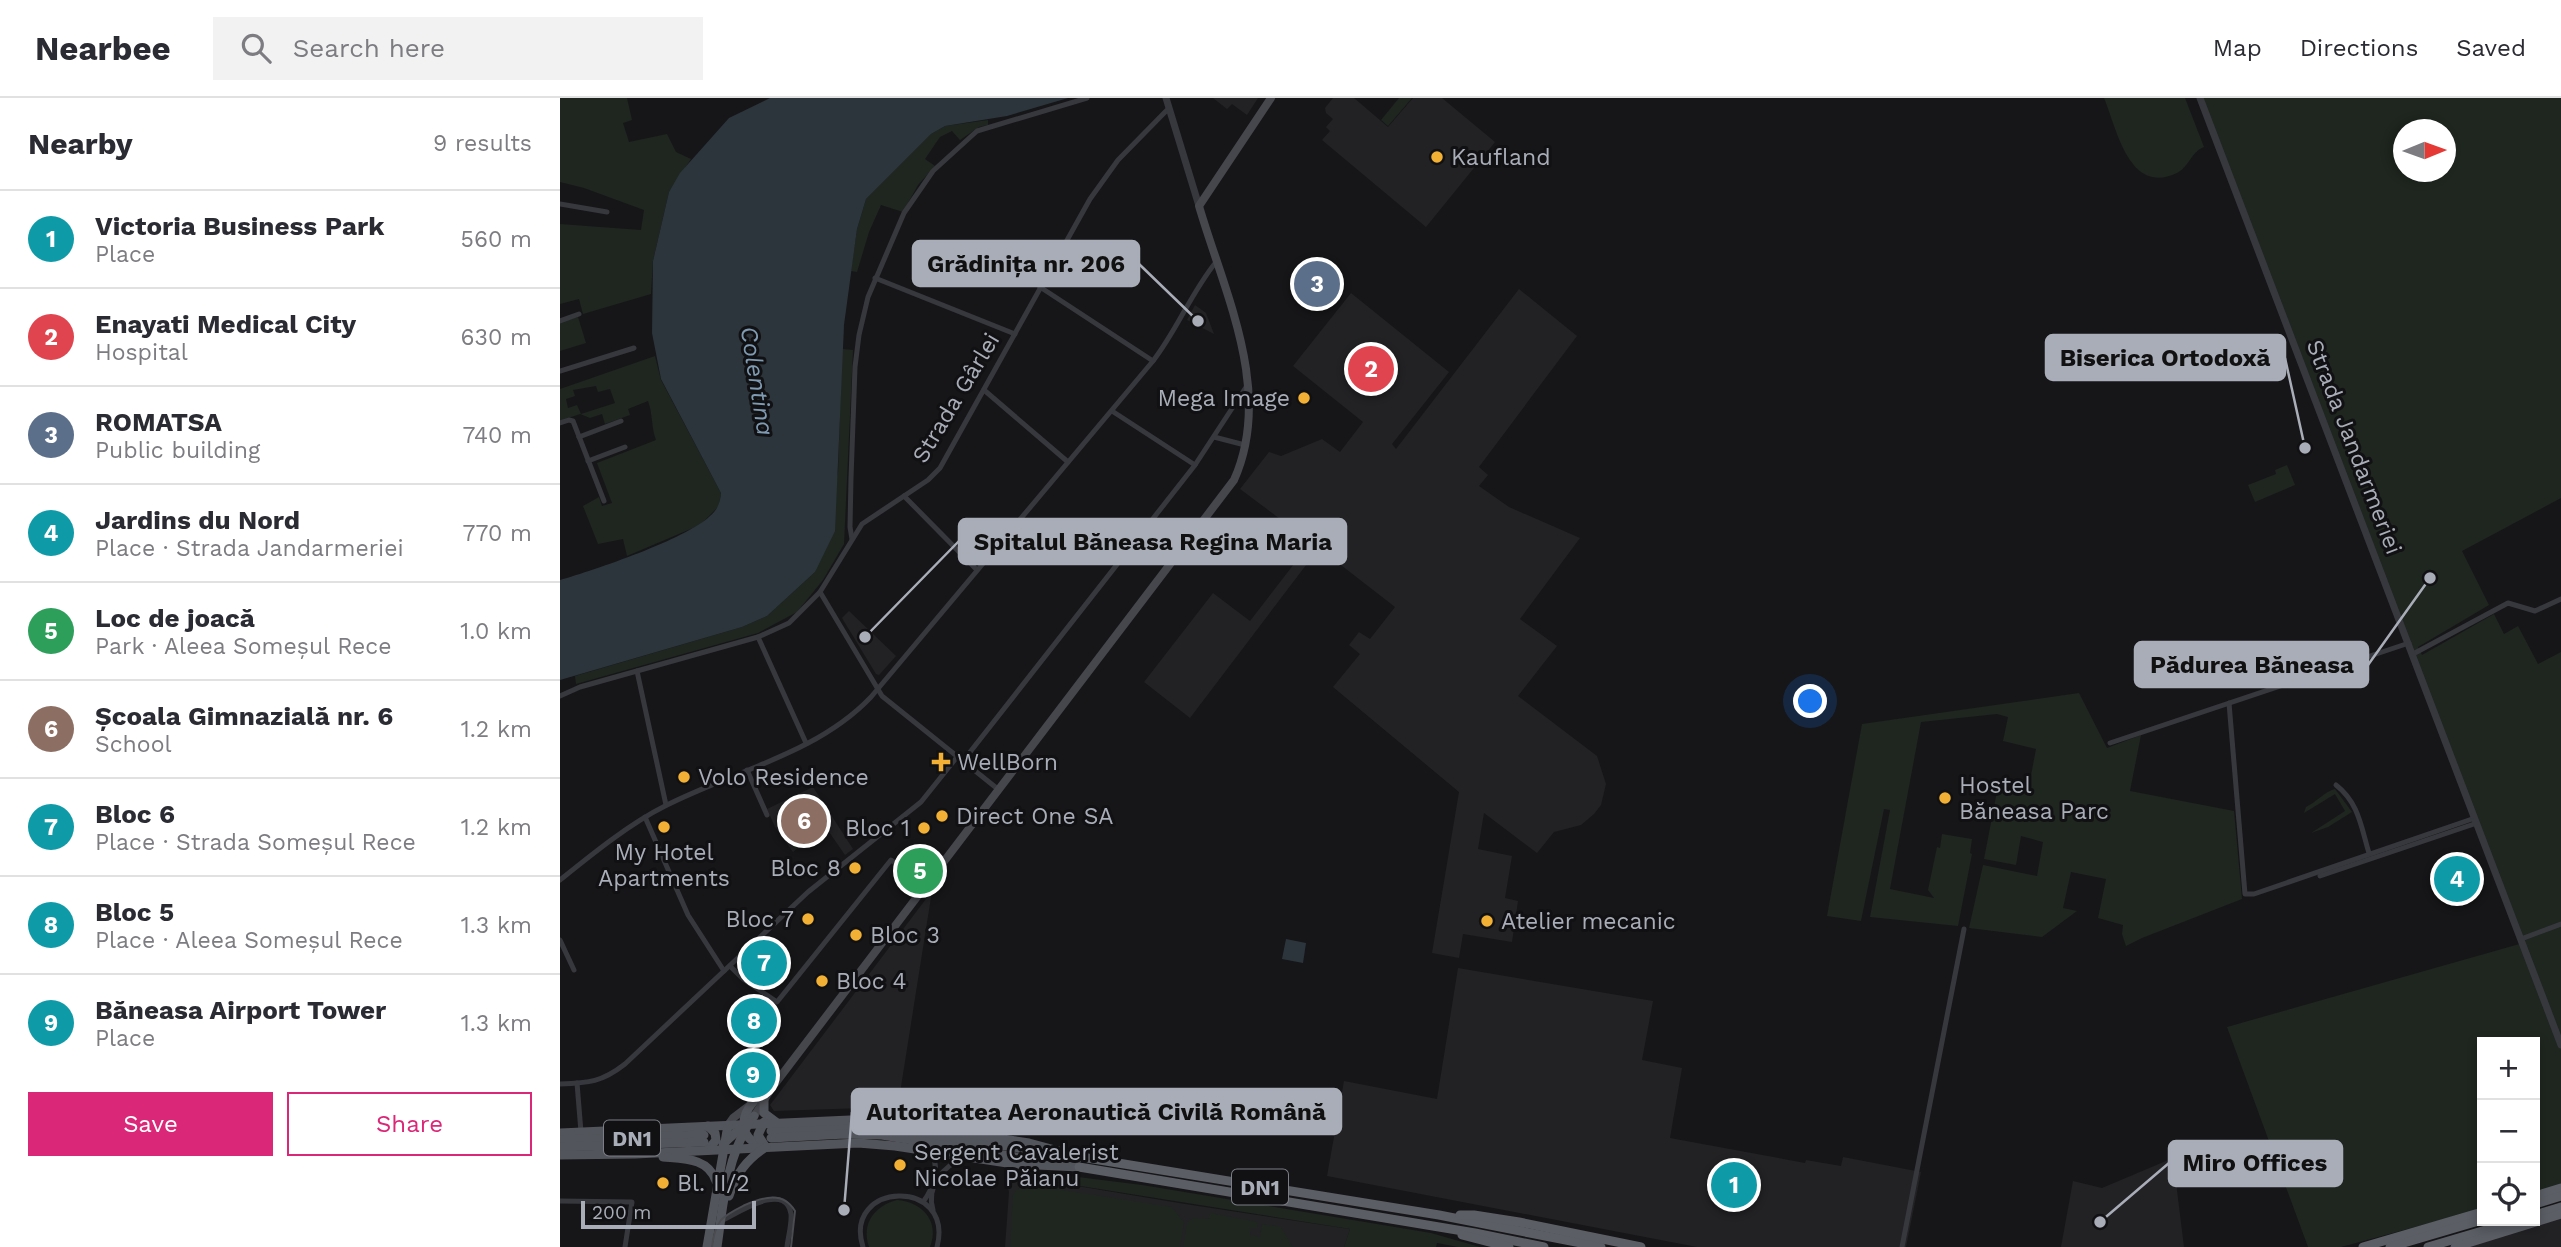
<!DOCTYPE html>
<html lang="en">
<head>
<meta charset="utf-8">
<style>
  body { margin:0; font-family:"Work Sans",sans-serif; background:#f2f2f3; color:#2b2b33 }
  .controls { position:absolute; right:21px; bottom:21px; display:grid; overflow:hidden; border-radius:0px; box-shadow:0 4px 10px #0003 }
  .controls button { width:63px; height:63px; display:grid; place-items:center; padding:0; border:0; border-bottom:2px solid #e1e1e2; background:#fff; color:#2b2b33; font:35px sans-serif }
  .compass { position:absolute; left:1833px; top:21px; width:63px; height:63px; border-radius:50%; background:#fff; box-shadow:0 4px 10px #0003; rotate:89deg }
  .scale { position:absolute; left:21px; bottom:18px; width:175px; box-sizing:border-box; padding-left:7px; border:4px solid #a8adb8; border-top:0; font-size:19px; line-height:24px; white-space:nowrap; color:#a8adb8; -webkit-text-stroke:5px #111113; paint-order:stroke }
  .you { position:absolute; left:1251px; top:604px; width:24px; height:24px; margin:-18px; border:5px solid #fff; border-radius:50%; background:#1a73e8; box-shadow:0 0 0 10px #1a73e833 }
  .badge { display:grid; place-items:center; width:46px; height:46px; border-radius:50%; background:#db2777; color:#fff; font-size:23px; font-weight:700 }
  .pin { position:absolute; translate:-50% -50%; border:4px solid #fff; box-shadow:0 2px 7px #0006 }
  .list { margin:0; padding:0; list-style:none }
  h2 { display:flex; justify-content:space-between; align-items:center; height:91px; margin:0; padding:0 28px; font-size:30px }
  h2 small { font-size:23px; font-weight:400; color:#7c7c81 }
  .list li { display:grid; grid-template-columns:46px 1fr auto; gap:21px; align-items:center; box-sizing:border-box; height:98px; padding:0 28px; border-top:2px solid #e1e1e2 }
  .list b { display:block; font-size:26px; white-space:nowrap }
  .list p { margin:0; font-size:23px; white-space:nowrap; color:#7c7c81 }
  .list em { font-size:23px; font-style:normal; color:#7c7c81 }
  .actions { display:flex; gap:14px; padding:21px 28px }
  .actions a { flex:1; padding:16px 0; border:2px solid #db2777; border-radius:0px; text-align:center; font-size:24px; color:#db2777 }
  .actions .main { background:#db2777; color:#fff }
  .icon { flex:none; width:38px; height:38px; fill:none; stroke:currentColor; stroke-width:2; stroke-linecap:round; stroke-linejoin:round }
  .map { position:relative; flex:none; width:2001px; height:1149px; overflow:hidden }
  header { display:flex; align-items:center; gap:42px; box-sizing:border-box; height:98px; padding:0 35px; background:#fff; border-bottom:2px solid #e1e1e2 }
  header strong { font-size:33px }
  nav { display:flex; gap:38px; margin-inline-start:auto; font-size:24px }
  .search { width:490px; height:63px; background:#f2f2f3; display:flex; align-items:center; gap:18px; box-sizing:border-box; padding:0 24px; border-radius:0px; color:#7c7c81; font-size:26px }
  main { display:flex }
  aside { flex:1; background:#fff }
  .map>svg:first-child { display:block }
  .built { fill:#222225 }
  .green { fill:#1e261f; fill-rule:evenodd }
  .water { fill:#2c353c }
  .lines { fill:none; stroke-linecap:round; stroke-linejoin:round }
  .minor { stroke:#37383d; stroke-width:5 }
  .tertiary { stroke:#37383d; stroke-width:7 }
  .secondary { stroke:#45474d; stroke-width:8 }
  .primary { stroke:#53555c; stroke-width:9 }
  .trunk { stroke:#5b5e65; stroke-width:9 }
  .tram { stroke:#4a4c52; stroke-width:2 }
  .poi-dot { fill:#f2b134; stroke:#111113; stroke-width:2.5 }
  .labels { text-anchor:middle; dominant-baseline:central; stroke-width:6; stroke-linejoin:round; paint-order:stroke }
  .shield { fill:#111113; stroke:#7b7e86; stroke-width:2 }
  .shield-label { font-size:21px; font-weight:bold; fill:#a8adb8 }
  .poi-label { font-size:23px; fill:#a8adb8; stroke:#111113; text-anchor:start }
  .street-label { font-size:23px; fill:#a8adb8; stroke:#111113 }
  .water-label { font-size:24px; font-style:italic; fill:#7f9bb3; stroke:#111113 }
  .leader { fill:none; stroke:#a8adb8; stroke-width:2.5 }
  .callout-dot { fill:#a8adb8; stroke:#111113; stroke-width:2.5 }
  .callout { fill:#a8adb8; stroke:#a8adb8; stroke-width:2.5 }
  .callout-label { font-size:24px; text-anchor:middle; font-weight:bold; fill:#111 }
</style>
</head>
<body>
<header>
<strong>Nearbee</strong>
<div class="search"><svg class="icon" aria-label="search" viewBox="0 0 24 24"><circle cx="10" cy="10" r="6"/><path d="M15 15l6 6"/></svg>Search here</div>
<nav><a>Map</a><a>Directions</a><a>Saved</a></nav>
</header>
<main>
<aside>
<h2>Nearby<small>9 results</small></h2>
<ul class="list">
<li><span class="badge" style="background:#0f9aa8">1</span><div><b>Victoria Business Park</b><p>Place</p></div><em>560 m</em></li>
<li><span class="badge" style="background:#e0444e">2</span><div><b>Enayati Medical City</b><p>Hospital</p></div><em>630 m</em></li>
<li><span class="badge" style="background:#5c6f8a">3</span><div><b>ROMATSA</b><p>Public building</p></div><em>740 m</em></li>
<li><span class="badge" style="background:#0f9aa8">4</span><div><b>Jardins du Nord</b><p>Place · Strada Jandarmeriei</p></div><em>770 m</em></li>
<li><span class="badge" style="background:#2e9e5b">5</span><div><b>Loc de joacă</b><p>Park · Aleea Someșul Rece</p></div><em>1.0 km</em></li>
<li><span class="badge" style="background:#8d6e63">6</span><div><b>Școala Gimnazială nr. 6</b><p>School</p></div><em>1.2 km</em></li>
<li><span class="badge" style="background:#0f9aa8">7</span><div><b>Bloc 6</b><p>Place · Strada Someșul Rece</p></div><em>1.2 km</em></li>
<li><span class="badge" style="background:#0f9aa8">8</span><div><b>Bloc 5</b><p>Place · Aleea Someșul Rece</p></div><em>1.3 km</em></li>
<li><span class="badge" style="background:#0f9aa8">9</span><div><b>Băneasa Airport Tower</b><p>Place</p></div><em>1.3 km</em></li>
</ul>
<div class="actions"><a class="main">Save</a><a>Share</a></div>
</aside>
<div class="map">
<svg width="2001" height="1149" viewBox="0 0 2001 1149">
  <rect width="100%" height="100%" fill="#161618"/>
  <g class="built">
    <polygon points="653,0 698,0 687,17 672,6 667,11"/>
    <polygon points="773,0 794,0 828,29 853,0 882,0 935,44 866,129 762,42 770,33 766,29 773,21 766,15 765,10"/>
    <polygon points="959,191 1017,238 919,369 928,377 919,388 949,409 1020,440 960,521 997,548 958,598 1037,658 1046,686 1041,707 1034,716 1021,727 994,734 977,755 924,715 918,751 952,758 945,800 958,803 952,844 903,836 899,860 872,855 899,694 773,589 800,556 789,547 799,534 810,541 835,509 759,450 630,620 584,584 653,495 690,523 751,444 680,391 709,354 721,358 762,341 780,354 803,324 733,268 791,195 889,274 832,346 836,351"/>
    <polygon points="635,207 646,215 654,236 627,222"/>
    <polygon points="289,513 336,558 319,577 316,576 282,520"/>
    <polygon points="253,689 293,751 285,757 265,728 233,754 215,729 207,711"/>
    <polygon points="372,793 337,1014 304,1010 214,1013 210,1007"/>
    <polygon points="898,870 1093,903 1082,962 1122,970 1110,1040 1245,1065 1246,1062 1281,1068 1283,1059 1361,1074 1346,1149 1137,1149 767,1078 784,983 877,1001"/>
    <polygon points="1613,1060 1624,1149 1501,1149 1513,1083 1542,1090"/>
    <polygon points="452,1077 625,1106 790,1131 784,1149 445,1149 449,1094 446,1082 454,1081"/>
    <polygon points="2001,1116 2001,1149 1895,1149"/>
  </g>
  <g class="green">
    <polygon points="0,0 67,0 72,22 63,25 69,44 107,36 116,54 131,61 109,94 93,163 91,196 23,216 19,201 0,206 0,126 81,132 84,112 24,90 0,84"/>
    <polygon points="839,0 852,0 828,28 821,22"/>
    <path d="M1544,0H1625L1644,49C1631,54 1629,69 1617,75C1569,98 1557,31 1544,0Z"/>
    <path d="M1643,0H2001V400L1902,453L1929,507L1858,549L1862,557L1934,516L1944,536L1958,528L1978,566L2001,554V1090L1975,1097V944H1922V1111L1781,1149H1748L1667,929L1963,845ZM1843,32H1885V74H1843Z"/>
    <polygon points="428,22 428,27 419,29 400,42 392,33 380,39 365,61 375,68 358,87 343,114 321,107 309,134 297,174 291,173 297,131 306,101 371,36 385,28"/>
    <polygon points="18,219 26,245 0,253 0,224"/>
    <polygon points="282,251 293,252 284,446 263,482 237,514 198,535 16,586 15,578 182,529 207,518 255,474 278,374"/>
    <path d="M95,258L101,282L161,395L159,408L140,427L67,458L63,441L38,446L23,408L39,399L42,408L52,405L37,365L96,342C91,329 93,316 88,303L68,311L70,317L45,326L42,316L30,320L20,316L0,323V291ZM36,288L38,294L50,291L55,305L21,316L17,307L8,310L6,301L15,298L13,292Z"/>
    <polygon points="1727,367 1735,387 1695,404 1688,387 1716,376 1715,372"/>
    <polygon points="1519,595 1547,650 1581,637 1570,693 1674,713 1682,801 1582,840 1566,848 1562,836 1563,827 1538,820 1546,781 1511,774 1503,810 1517,813 1482,839 1409,830 1423,767 1477,778 1483,744 1461,738 1456,767 1424,761 1439,683 1469,688 1476,651 1443,643 1448,619 1437,616 1361,624 1330,791 1374,800 1368,792 1377,749 1380,750 1382,736 1412,741 1410,755 1412,756 1398,828 1310,819 1330,712 1324,711 1301,823 1267,818 1302,626"/>
    <path d="M1775,691L1792,714L1768,729L1751,735L1785,713L1775,696L1744,715L1746,709C1755,705 1767,692 1775,691Z"/>
    <polygon points="254,714 264,727 235,751 218,730"/>
    <polygon points="447,1070 582,1087 871,1135 920,1149 898,1149 877,1145 876,1149 784,1149 790,1131 452,1077"/>
    <polygon points="470,1087 612,1109 624,1124 620,1149 450,1149 453,1097 456,1092"/>
    <path d="M337,1102C362,1104 380,1123 370,1149H309C301,1126 314,1108 337,1102Z"/>
    <polygon points="650,1115 698,1124 697,1130 691,1130 690,1137 700,1139 702,1126 721,1129 733,1149 623,1149 627,1124 633,1120 649,1121"/>
  </g>
  <g class="water">
    <path d="M210,0H508L447,18L385,28L371,36L306,101L297,131L284,227L275,433L255,474L207,518L182,529L0,582V482C35,472 126,441 150,418C158,411 160,405 161,395L101,281L92,235L93,163L109,94L120,75L169,20Z"/>
    <polygon points="726,841 746,845 743,865 722,861"/>
  </g>
  <g class="lines">
    <g class="minor">
      <polyline points="0,106 47,114"/>
      <polyline points="315,180 455,236"/>
      <polyline points="480,189 593,263"/>
      <polyline points="0,223 19,216"/>
      <polyline points="0,273 74,250"/>
      <polyline points="424,292 508,364"/>
      <polyline points="552,313 635,367"/>
      <polyline points="0,325 9,322 13,323 44,403"/>
      <polyline points="19,339 61,323"/>
      <polyline points="654,339 685,347"/>
      <polyline points="28,363 65,349"/>
      <polyline points="344,398 417,472"/>
      <polyline points="292,441 290,429 291,380 295,269 299,237 308,199 344,115 373,73 417,33 527,0"/>
      <polyline points="260,494 322,598 439,692"/>
      <polyline points="198,539 246,645"/>
      <polyline points="1853,556 1948,505 1975,513 2001,501"/>
      <polyline points="77,573 106,707"/>
      <polyline points="0,598 20,589 198,539 229,525 260,494 302,426 368,382 380,370 530,101 558,62 609,10"/>
      <polyline points="1669,605 1685,796 1694,796 1915,720"/>
      <polyline points="1550,645 1849,545"/>
      <polyline points="403,663 635,367 688,286"/>
      <polyline points="187,672 207,717"/>
      <path d="M1776,687C1799,705 1801,729 1809,755"/>
      <polyline points="85,719 128,817 164,873"/>
      <polyline points="1760,778 1917,725"/>
      <path d="M0,782C31,757 69,726 105,708C173,673 257,656 311,599L593,263C617,232 631,195 656,164"/>
      <polyline points="1961,841 2001,826"/>
      <polyline points="0,842 14,872"/>
      <polyline points="170,868 183,881 217,904 331,762 366,787"/>
      <polyline points="17,985 21,1034"/>
      <path d="M0,986C29,985 42,984 65,966L248,794L361,704L397,659"/>
      <polyline points="0,1103 72,1104 65,1149"/>
      <path d="M363,1104C373,1091 382,1067 369,1054"/>
      <path d="M373,1112C366,1088 383,1068 404,1060"/>
      <path d="M161,1123C176,1116 226,1082 231,1116C232,1126 228,1139 227,1149"/>
      <path d="M303,1149C282,1083 395,1079 377,1149"/>
      <polyline points="1342,1149 1404,831"/>
    </g>
    <g class="tertiary">
      <polyline points="606,0 639,108"/>
      <polyline points="1640,0 2001,947"/>
    </g>
    <g class="secondary">
      <path d="M191,1023L211,991L674,382C714,293 664,194 639,108L711,0"/>
      <polyline points="168,1027 173,1020 206,995"/>
    </g>
    <g class="primary">
      <polyline points="204,1001 204,1015 216,1024"/>
      <path d="M193,1004C180,1020 179,1039 201,1048"/>
      <polyline points="204,1024 198,1037 205,1048"/>
      <polyline points="148,1028 155,1035 156,1042 148,1052"/>
      <polyline points="211,1033 286,1029 322,1030 481,1053"/>
      <polyline points="0,1035 312,1021 469,1045 521,1059"/>
      <polyline points="211,1040 285,1036 322,1037 475,1062"/>
      <polyline points="0,1042 144,1037"/>
      <polyline points="163,1046 194,1018"/>
      <polyline points="0,1049 144,1044"/>
      <polyline points="0,1057 75,1056 298,1045 335,1048 454,1066 519,1069"/>
      <path d="M103,1059C125,1061 148,1060 156,1083"/>
      <path d="M169,1098C176,1076 186,1062 206,1049"/>
      <polyline points="147,1149 168,1027"/>
      <path d="M157,1149C163,1107 166,1063 189,1025"/>
    </g>
    <g class="trunk">
      <polyline points="521,1059 879,1117 1041,1149"/>
      <polyline points="519,1069 915,1135 984,1149"/>
      <polyline points="1975,1098 2001,1090"/>
      <polyline points="1975,1106 2001,1098"/>
      <polyline points="900,1117 914,1117 959,1124 1081,1149"/>
      <polyline points="1975,1117 2001,1109"/>
      <polyline points="902,1137 949,1149"/>
      <polyline points="1803,1149 1922,1114"/>
      <polyline points="1830,1149 1922,1122"/>
      <polyline points="1868,1149 1956,1123"/>
      <polyline points="1895,1149 2001,1116"/>
    </g>
    <path class="tram" d="M152,1149C153,1139 155,1130 161,1122C168,1115 177,1111 185,1107C204,1099 223,1093 235,1113L231,1149"/>
  </g>
  <g class="poi-dot">
    <circle cx="877" cy="59" r="7"/>
    <circle cx="744" cy="300" r="7"/>
    <path d="M377.5 653.5h7v7h7v7h-7v7h-7v-7h-7v-7h7z"/>
    <circle cx="124" cy="679" r="7"/>
    <circle cx="1385" cy="700" r="7"/>
    <circle cx="382" cy="718" r="7"/>
    <circle cx="104" cy="729" r="7"/>
    <circle cx="364" cy="730" r="7"/>
    <circle cx="295" cy="770" r="7"/>
    <circle cx="248" cy="821" r="7"/>
    <circle cx="927" cy="823" r="7"/>
    <circle cx="296" cy="837" r="7"/>
    <circle cx="262" cy="883" r="7"/>
    <circle cx="340" cy="1067" r="7"/>
    <circle cx="103" cy="1085" r="7"/>
  </g>
  <g class="labels">
    <g class="shield">
      <rect x="44" y="1022.5" width="56" height="35" rx="5"/>
      <rect x="672" y="1071.5" width="56" height="35" rx="5"/>
    </g>
    <g class="shield-label">
      <text x="72" y="1040">DN1</text>
      <text x="700" y="1089">DN1</text>
    </g>
    <g class="poi-label">
      <text x="891" y="59">Kaufland</text>
      <text x="730" y="300" text-anchor="end">Mega Image</text>
      <text x="397" y="664">WellBorn</text>
      <text x="138" y="679">Volo Residence</text>
      <text x="1399" y="687">Hostel<tspan x="1399" dy="26">Băneasa Parc</tspan></text>
      <text x="396" y="718">Direct One SA</text>
      <text x="350" y="730" text-anchor="end">Bloc 1</text>
      <text x="104" y="754" text-anchor="middle">My Hotel<tspan x="104" dy="26">Apartments</tspan></text>
      <text x="281" y="770" text-anchor="end">Bloc 8</text>
      <text x="234" y="821" text-anchor="end">Bloc 7</text>
      <text x="941" y="823">Atelier mecanic</text>
      <text x="310" y="837">Bloc 3</text>
      <text x="276" y="883">Bloc 4</text>
      <text x="354" y="1054">Sergent Cavalerist<tspan x="354" dy="26">Nicolae Păianu</tspan></text>
      <text x="117" y="1085">Bl. II/2</text>
    </g>
    <g class="street-label">
      <text transform="translate(396 300) rotate(-59)">Strada Gârlei</text>
      <text transform="translate(1794 349) rotate(69)">Strada Jandarmeriei</text>
    </g>
    <g class="water-label">
      <text transform="translate(197 283) rotate(81)">Colentina</text>
    </g>
  </g>
  <path class="leader" d="M638 223L579 166M1745 350L1725 260M305 539L399 443M1870 480L1808 567M284 1112L292 1014M1540 1124L1609 1065"/>
  <g class="callout-dot">
    <circle cx="638" cy="223" r="7"/>
    <circle cx="1745" cy="350" r="7"/>
    <circle cx="305" cy="539" r="7"/>
    <circle cx="1870" cy="480" r="7"/>
    <circle cx="284" cy="1112" r="7"/>
    <circle cx="1540" cy="1124" r="7"/>
  </g>
  <g class="callout">
    <rect x="353" y="143" width="226" height="45" rx="7"/>
    <rect x="1486" y="237" width="239" height="45" rx="7"/>
    <rect x="399" y="421" width="387" height="45" rx="7"/>
    <rect x="1575" y="544" width="233" height="45" rx="7"/>
    <rect x="292" y="991" width="489" height="45" rx="7"/>
    <rect x="1609" y="1043" width="173" height="45" rx="7"/>
  </g>
  <g class="callout-label">
    <text x="466" y="174">Grădinița nr. 206</text>
    <text x="1605" y="268">Biserica Ortodoxă</text>
    <text x="593" y="452">Spitalul Băneasa Regina Maria</text>
    <text x="1692" y="575">Pădurea Băneasa</text>
    <text x="536" y="1022">Autoritatea Aeronautică Civilă Română</text>
    <text x="1695" y="1073">Miro Offices</text>
  </g>
</svg>
<div class="controls">
<button>+</button>
<button>−</button>
<button><svg class="icon" aria-label="locate" viewBox="0 0 24 24"><circle cx="12" cy="12" r="6"/><path d="M12 2v4M12 18v4M2 12h4M18 12h4"/></svg></button>
</div>
<svg class="compass" viewBox="-18 -18 36 36"><path d="M0-13l5 13h-10z" fill="#e53935"/><path d="M0 13l5-13h-10z" fill="#7c7c81"/></svg>
<div class="scale">200 m</div>
<div class="you"></div>
<div class="pin badge" style="left:1174px;top:1087px;background:#0f9aa8">1</div>
<div class="pin badge" style="left:811px;top:271px;background:#e0444e">2</div>
<div class="pin badge" style="left:757px;top:186px;background:#5c6f8a">3</div>
<div class="pin badge" style="left:1897px;top:781px;background:#0f9aa8">4</div>
<div class="pin badge" style="left:360px;top:773px;background:#2e9e5b">5</div>
<div class="pin badge" style="left:244px;top:723px;background:#8d6e63">6</div>
<div class="pin badge" style="left:204px;top:865px;background:#0f9aa8">7</div>
<div class="pin badge" style="left:194px;top:923px;background:#0f9aa8">8</div>
<div class="pin badge" style="left:193px;top:977px;background:#0f9aa8">9</div>
</div>
</main>
</body>
</html>
